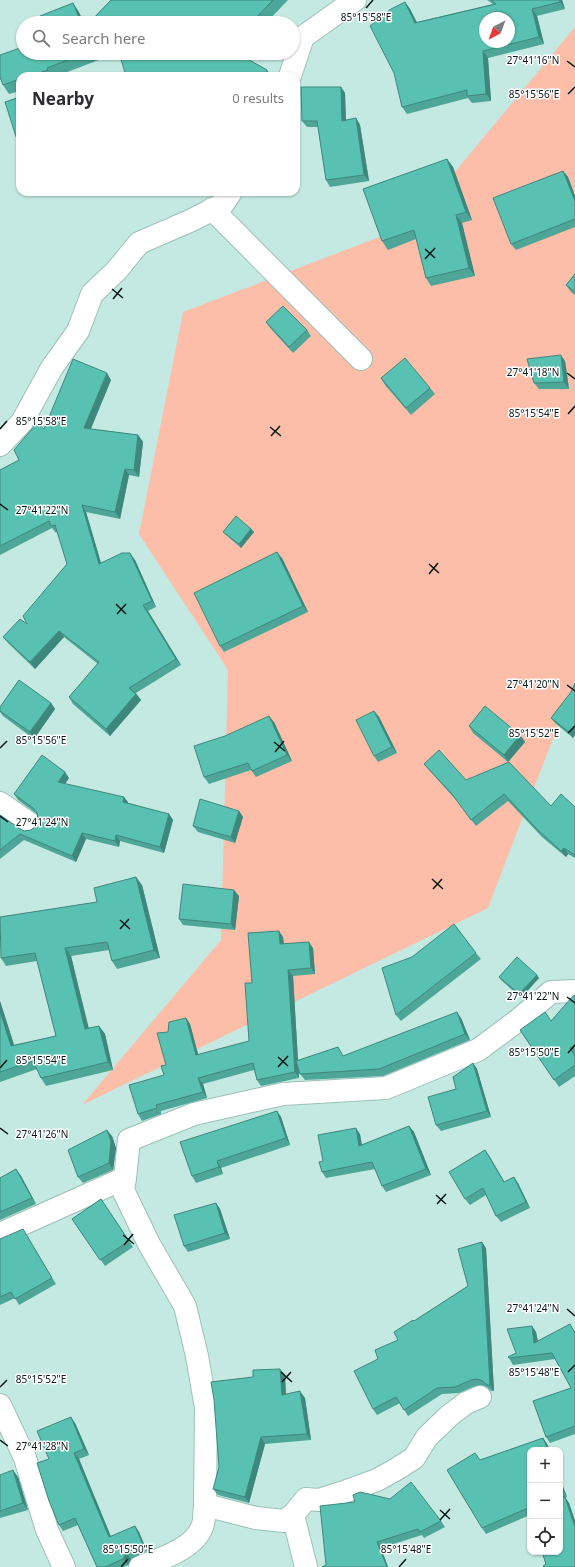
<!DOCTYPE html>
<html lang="en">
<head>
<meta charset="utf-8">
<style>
  body { margin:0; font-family:"Noto Sans",sans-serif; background:#f2f2f3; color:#2b2b33 }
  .controls { position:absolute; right:12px; bottom:12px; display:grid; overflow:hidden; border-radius:8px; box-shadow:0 1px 3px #0004 }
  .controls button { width:36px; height:36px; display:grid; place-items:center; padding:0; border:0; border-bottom:1px solid #e1e1e2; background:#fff; color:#2b2b33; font:20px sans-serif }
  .compass { position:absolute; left:479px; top:12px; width:36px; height:36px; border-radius:50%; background:#fff; box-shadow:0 1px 3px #0004; rotate:221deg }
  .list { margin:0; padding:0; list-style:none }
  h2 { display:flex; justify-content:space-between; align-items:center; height:52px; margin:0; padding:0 16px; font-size:17px }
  h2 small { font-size:13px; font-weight:400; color:#7c7c81 }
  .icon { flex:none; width:22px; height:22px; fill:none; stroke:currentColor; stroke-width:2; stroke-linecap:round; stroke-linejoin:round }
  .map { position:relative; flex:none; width:575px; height:1567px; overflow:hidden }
  .search { position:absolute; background:#fff; box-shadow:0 1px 3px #0004; left:16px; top:16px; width:284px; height:44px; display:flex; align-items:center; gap:10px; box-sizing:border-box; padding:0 14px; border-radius:22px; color:#7c7c81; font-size:15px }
  .panel { position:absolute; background:#fff; box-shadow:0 1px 3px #0004; left:16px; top:72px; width:284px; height:124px; border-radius:12px }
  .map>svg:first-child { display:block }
  .green { fill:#fcbea8 }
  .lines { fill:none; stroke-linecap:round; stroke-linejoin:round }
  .street-casing { stroke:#9bc0b8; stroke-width:24 }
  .street { stroke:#fff; stroke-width:22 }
  .wall { fill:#4da698 }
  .shaded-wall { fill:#3e877c }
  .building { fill:#59c1b1; stroke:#3e877c; fill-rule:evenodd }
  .ticks { fill:none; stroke:#091715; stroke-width:1.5 }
  .ticks-label { font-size:10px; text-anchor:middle; fill:#091715; stroke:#fff; stroke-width:3; stroke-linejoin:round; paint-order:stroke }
</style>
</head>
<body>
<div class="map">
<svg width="575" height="1567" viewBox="0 0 575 1567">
  <rect width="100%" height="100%" fill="#c4e9e2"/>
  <polygon class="green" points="575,27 575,681 488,908 82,1105 221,940 228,670 139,534 183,312 411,225"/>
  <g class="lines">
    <defs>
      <g id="street">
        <polyline points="290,76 303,37 355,0"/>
        <polyline points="212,209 361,359"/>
        <polyline points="0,445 22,422 51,369 78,331 92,294 117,270 139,243 192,220 223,204 231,192"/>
        <polyline points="0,803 30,824"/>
        <polyline points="125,1178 129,1140 194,1114 283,1094 386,1088 478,1050 517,1021 551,992 575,991"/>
        <polyline points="0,1234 125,1178 123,1190 149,1244 185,1306 197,1356 206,1408 205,1505 256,1518 284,1521 293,1515 306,1567"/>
        <polyline points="0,1405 25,1458 47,1530 64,1567"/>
        <polyline points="293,1515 306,1499 319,1500 341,1493 377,1480 395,1470 414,1458 427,1437 450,1415 466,1403 480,1397"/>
        <path d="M140,1567C160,1559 194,1549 202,1527C205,1521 204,1512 205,1505"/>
      </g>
    </defs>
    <use href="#street" class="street-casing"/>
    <use href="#street" class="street"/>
  </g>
  <g class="wall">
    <polygon points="111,0 288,0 266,23 89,23"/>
    <polygon points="487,0 563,0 562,0 565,9 537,16 544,44 488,58 491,101 472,103 468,98 407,114 402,107 405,2 410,9 417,22 493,4"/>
    <polygon points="23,53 117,53 57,76 20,76 20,91 9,94 3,85"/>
    <polygon points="341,87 345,93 346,120 356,118 360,125 369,181 330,187 326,180 318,127 307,127 302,121"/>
    <polygon points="447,159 453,167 472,220 462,223 475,276 431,286 426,278 416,239 388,250 382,241"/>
    <polygon points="563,171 568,177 575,196 575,227 516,250 511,244"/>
    <polygon points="575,274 575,295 571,292 566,285"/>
    <polygon points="266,322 307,330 311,336 293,353 271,329"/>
    <polygon points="565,361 569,389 539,389 534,383"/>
    <polygon points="381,378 430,388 435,394 411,415 385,385"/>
    <polygon points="111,380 91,429 138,435 143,442 139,477 129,475 120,519 86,512 101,563 135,560 156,607 148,611 181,665 136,693 141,700 110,736 73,704 69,697 98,664 64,637 35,669 8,643 3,637 27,624 67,564 57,532 56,533 52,528 0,555 0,470 19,460 44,429"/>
    <polygon points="251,529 254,532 241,548 226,535 223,532"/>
    <polygon points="282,558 308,612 224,652 220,646"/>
    <polygon points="575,683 575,735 573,738 555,723 551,718 571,692"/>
    <polygon points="51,703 55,709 34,739 3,716 0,712 0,707"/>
    <polygon points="374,711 379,717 397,753 378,762 374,756"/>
    <polygon points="274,722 292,761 256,777 251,770 209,784 204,777"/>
    <polygon points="469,726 520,735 525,742 508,762 473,733"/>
    <polygon points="424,764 466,780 551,806 575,807 575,858 568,854 566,857 542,837 508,801 476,826 456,800 429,770"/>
    <polygon points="69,778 65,784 128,802 128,803 169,814 173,820 164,853 120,841 119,847 86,839 76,862 24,840 0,859 0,815 19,828 24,831 31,830 36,826 38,819 37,814 18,800 14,794"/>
    <polygon points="239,811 243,817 235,843 198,832 193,826"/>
    <polygon points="142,885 160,958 117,969 112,961 109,950 71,956 88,1028 99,1026 105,1034 113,1070 46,1086 41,1078 37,1069 0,1082 0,1001 14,1045 56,1036 37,961 6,966 1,958 97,902"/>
    <polygon points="239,896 235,930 183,925 179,919"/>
    <polygon points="283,937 284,944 313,948 315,974 293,976 298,1060 344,1056 461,1018 470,1040 383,1076 305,1080 300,1074 299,1068 299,1078 261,1086 257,1080 254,1070 203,1084 207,1098 161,1111 161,1114 142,1121 138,1114 164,1075 166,1065 168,1032 186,1018 190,1024 198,1055 249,1041 252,983"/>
    <polygon points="476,953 481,959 401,1021 396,1015"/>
    <polygon points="499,977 539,978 521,998 501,980"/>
    <polygon points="575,995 575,1076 559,1087 520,1030 551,1021"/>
    <polygon points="473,1063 477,1069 491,1117 441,1131 436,1125 456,1089"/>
    <polygon points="277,1111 281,1117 290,1145 221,1168 223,1174 196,1183 192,1176"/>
    <polygon points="409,1126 414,1132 431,1175 386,1192 382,1186 375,1169 326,1178 322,1172 323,1161 360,1134 362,1145"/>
    <polygon points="112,1136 116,1148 113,1170 83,1183 78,1177"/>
    <polygon points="485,1150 504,1182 518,1183 530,1208 501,1222 496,1216 486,1195 470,1205 465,1199"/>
    <polygon points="16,1169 21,1176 36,1204 0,1220 0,1178"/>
    <polygon points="101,1199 133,1247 105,1266 72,1219"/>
    <polygon points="216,1203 220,1209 230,1239 188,1252 184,1246"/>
    <polygon points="27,1236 56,1284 19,1305 15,1298 0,1305 0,1239"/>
    <polygon points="486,1248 494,1391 491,1391 487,1387 481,1385 475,1386 459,1393 442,1394 408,1416 400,1403 377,1415 373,1409 398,1340 414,1321 468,1286"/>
    <polygon points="532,1326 536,1332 538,1341 574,1330 575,1332 575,1434 550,1443 546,1437 571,1388 555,1359 513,1365 509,1358 516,1353"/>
    <polygon points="285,1375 286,1394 305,1398 311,1440 265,1444 249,1503 218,1495 213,1489"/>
    <polygon points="75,1423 89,1455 79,1459 111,1537 135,1526 139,1532 147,1551 131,1559 128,1565 124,1567 97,1567 78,1525 63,1531 59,1525 49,1459"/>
    <polygon points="543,1438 547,1444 550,1450 530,1450 530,1515 486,1534 482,1528 480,1460"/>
    <polygon points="0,1475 18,1477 28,1510 0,1518"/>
    <polygon points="560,1479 567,1497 565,1498 569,1503 575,1521 575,1567 544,1567 543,1566 546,1564 542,1552 560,1552"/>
    <polygon points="355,1502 441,1521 445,1527 424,1538 422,1535 381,1548 388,1567 322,1567 326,1565"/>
  </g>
  <g class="shaded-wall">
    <polygon points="559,0 562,0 565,9 560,2"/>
    <polygon points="405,2 410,9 420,30 415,23"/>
    <polygon points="73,3 79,12 84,23 81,23"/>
    <polygon points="532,9 537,16 544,44 539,37"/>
    <polygon points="483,51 488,58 491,101 486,94"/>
    <polygon points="267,70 271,76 264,76"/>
    <polygon points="341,87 345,93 346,127 342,121"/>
    <polygon points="356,118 360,125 369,181 364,175"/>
    <polygon points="447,159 453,167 472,220 466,212"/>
    <polygon points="563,171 568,177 575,196 575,201"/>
    <polygon points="456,215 462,223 475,276 469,268"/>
    <polygon points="561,355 565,361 569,389 564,382"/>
    <polygon points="107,373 111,380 88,435 84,428"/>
    <polygon points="138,435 143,442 139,477 134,470"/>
    <polygon points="125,469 129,475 120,519 115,512"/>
    <polygon points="82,505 86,512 103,570 99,564"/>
    <polygon points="251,529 254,532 241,548 239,544"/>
    <polygon points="277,552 282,558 308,612 303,606"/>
    <polygon points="130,553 135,560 156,607 152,601"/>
    <polygon points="143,605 148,611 181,665 176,659"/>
    <polygon points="59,631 64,637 35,669 30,662"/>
    <polygon points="136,694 141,700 110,736 106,729"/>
    <polygon points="51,703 55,709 34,739 30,732"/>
    <polygon points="374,711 379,717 397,753 392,747"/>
    <polygon points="269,716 274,722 292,761 287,755"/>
    <polygon points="575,725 575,735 573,738 569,732"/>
    <polygon points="520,735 525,742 508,762 504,755"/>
    <polygon points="65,772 69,778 62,788 58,782"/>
    <polygon points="124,797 128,802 127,808 123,802"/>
    <polygon points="239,811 243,817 235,843 231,837"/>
    <polygon points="169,814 173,820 164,853 160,847"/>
    <polygon points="82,833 86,839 76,862 72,856"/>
    <polygon points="116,835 120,841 119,847 115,841"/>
    <polygon points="564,848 568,854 566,857 561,851"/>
    <polygon points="136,877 142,885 160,958 154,950"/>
    <polygon points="234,890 239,896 235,930 231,924"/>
    <polygon points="279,931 283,937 284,950 280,944"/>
    <polygon points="309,942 313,948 315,974 311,968"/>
    <polygon points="65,948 71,956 91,1037 85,1029"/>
    <polygon points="288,970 293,976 299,1078 295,1072"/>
    <polygon points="537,975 539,978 521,998 519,994"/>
    <polygon points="0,1001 17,1054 11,1046 0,1011"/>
    <polygon points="457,1012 461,1018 470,1040 465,1034"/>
    <polygon points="186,1018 190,1024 200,1061 196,1055"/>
    <polygon points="99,1026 105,1034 113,1070 108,1062"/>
    <polygon points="473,1063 477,1069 491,1117 487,1111"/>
    <polygon points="198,1078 203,1084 207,1098 203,1092"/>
    <polygon points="277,1111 281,1117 290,1145 286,1138"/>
    <polygon points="409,1126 414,1132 431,1175 426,1169"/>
    <polygon points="356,1128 360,1134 363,1153 359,1146"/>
    <polygon points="107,1130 112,1136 116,1148 113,1170 109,1163"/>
    <polygon points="485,1150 490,1157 508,1188 504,1182"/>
    <polygon points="217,1161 221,1168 223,1174 219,1167"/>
    <polygon points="16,1169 21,1176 36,1204 32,1198"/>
    <polygon points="514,1177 518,1183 530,1208 526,1202"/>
    <polygon points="216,1203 220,1209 230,1239 225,1233"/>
    <polygon points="482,1242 486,1248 494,1391 490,1385"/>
    <polygon points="532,1326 536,1332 539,1349 534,1343"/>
    <polygon points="280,1369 285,1375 286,1401 282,1395"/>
    <polygon points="300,1391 305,1398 311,1440 307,1434"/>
    <polygon points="71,1417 75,1423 89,1455 84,1449"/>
    <polygon points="261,1437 265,1444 249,1503 245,1497"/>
    <polygon points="543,1438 547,1444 550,1450 548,1450"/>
    <polygon points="74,1453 79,1459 114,1544 109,1537"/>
    <polygon points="13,1470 18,1477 28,1510 23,1503"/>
    <polygon points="560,1479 567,1497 563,1491 560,1484"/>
    <polygon points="565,1497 569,1503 575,1521 575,1527"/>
    <polygon points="135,1526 139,1532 147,1551 143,1545"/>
    <polygon points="377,1542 381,1548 388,1567 387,1567"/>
    <polygon points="126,1553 131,1559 128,1565 123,1559"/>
  </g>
  <g class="building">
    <polygon points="111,0 273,0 251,23 89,23"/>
    <path d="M491,0H559L560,2L532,9L539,37L483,51L486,94L467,96V90L402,107L394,73L370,26L391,9L405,2L415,23L496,4ZM485,18H509V42H485Z"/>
    <polygon points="73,3 81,23 43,23 40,16"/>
    <polygon points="23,47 23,53 86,53 47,68 48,70 30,76 20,76 20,79 3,85 0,77 0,55"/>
    <polygon points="119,53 237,53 267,70 264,76 126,76"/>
    <polygon points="301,87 341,87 342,121 356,118 364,175 326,180 317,121 302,121"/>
    <polygon points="20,97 20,149 5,102"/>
    <polygon points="447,159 466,212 456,215 469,268 426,278 414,230 382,241 363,189"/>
    <polygon points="563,171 575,201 575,219 511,244 493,198"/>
    <polygon points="575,274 575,292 566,285"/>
    <polygon points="283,306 307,330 289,347 266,322"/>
    <polygon points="561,355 564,382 534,383 527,359"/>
    <polygon points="405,358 430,388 406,408 381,378"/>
    <polygon points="73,359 107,373 84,428 138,435 134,470 125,469 115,512 82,505 99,564 122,553 130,553 152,601 143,605 176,659 129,688 136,694 106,729 69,697 99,662 59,631 30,662 3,637 20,619 27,624 23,616 67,564 55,525 51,526 49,521 0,546 0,470 19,460 14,450 37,423 44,429"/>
    <polygon points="236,516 251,529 239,544 223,532"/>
    <polygon points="277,552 303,606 220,646 194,593"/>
    <polygon points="19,680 51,703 30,732 0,711 0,707"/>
    <polygon points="575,683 575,725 569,732 551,718 571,692"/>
    <polygon points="485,706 520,735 504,755 469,726"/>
    <polygon points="374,711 392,747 374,756 356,720"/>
    <polygon points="269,716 287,755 252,771 248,763 204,777 194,746 225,736"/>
    <polygon points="439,750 466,780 509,762 551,806 561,794 575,807 575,855 564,848 561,851 538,830 504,794 471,820 452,794 424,764"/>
    <polygon points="42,755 65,772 58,782 124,797 123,802 169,814 160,847 116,835 115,841 82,833 72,856 20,834 0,850 0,815 19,828 24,831 31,830 36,826 38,819 37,813 33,808 14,794"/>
    <polygon points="200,799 239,811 231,837 193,826"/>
    <polygon points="136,877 154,950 112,961 107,942 65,948 85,1029 99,1026 108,1062 41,1078 33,1061 0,1072 0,1011 11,1046 56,1036 35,953 1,958 0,917 97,902 94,888"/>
    <polygon points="183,884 234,890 231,924 179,919"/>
    <polygon points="454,924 476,953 396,1015 382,968 412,957"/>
    <polygon points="279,931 280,944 309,942 311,968 288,970 295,1072 257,1080 253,1063 198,1078 203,1092 156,1105 157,1108 138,1114 129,1085 164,1075 161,1066 166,1065 157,1033 168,1032 169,1022 186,1018 196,1055 249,1041 245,983 252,983 248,933"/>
    <polygon points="517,957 537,975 519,994 499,977"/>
    <polygon points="575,995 575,1045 570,1048 575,1056 575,1065 554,1080 520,1030 545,1012 551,1021 573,996"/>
    <polygon points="457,1012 465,1034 379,1069 300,1074 296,1061 338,1047 343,1056"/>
    <polygon points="473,1063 487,1111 436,1125 428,1097 456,1089 453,1077"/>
    <polygon points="277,1111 286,1138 217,1161 219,1167 192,1176 180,1142"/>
    <polygon points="409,1126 426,1169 382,1186 372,1162 322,1172 319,1162 323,1161 318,1135 356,1128 359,1146"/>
    <polygon points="107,1130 111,1141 109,1163 78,1177 68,1150"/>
    <polygon points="485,1150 504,1182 514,1177 526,1202 496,1216 483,1188 465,1199 449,1172"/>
    <polygon points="16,1169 32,1198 0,1212 0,1178"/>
    <polygon points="101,1199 129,1241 100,1260 72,1219"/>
    <polygon points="216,1203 225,1233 184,1246 174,1215"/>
    <polygon points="23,1229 52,1278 15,1299 11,1292 0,1297 0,1239"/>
    <polygon points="482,1242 490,1385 487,1385 483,1381 477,1379 471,1380 455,1387 437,1388 404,1410 396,1397 373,1409 354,1371 378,1359 375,1350 398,1340 394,1332 413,1320 414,1321 468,1286 458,1249"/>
    <polygon points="570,1324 575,1333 575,1426 546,1437 533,1401 571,1388 552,1353 509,1358 508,1357 516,1353 507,1329 532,1326 534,1343"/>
    <polygon points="280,1369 282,1395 300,1391 307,1434 261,1437 245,1497 213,1489 219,1467 214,1400 211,1382 253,1377 253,1370"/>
    <polygon points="71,1417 84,1449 74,1453 109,1537 135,1526 143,1545 126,1553 123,1559 105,1567 97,1567 75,1518 59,1525 49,1501 37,1463 49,1459 37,1431"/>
    <polygon points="543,1438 548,1450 530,1450 530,1514 528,1508 482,1528 447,1470 475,1453 480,1460"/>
    <polygon points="13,1470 23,1503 0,1511 0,1475"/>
    <polygon points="411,1482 441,1521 420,1532 418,1529 377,1542 387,1567 322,1567 326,1565 320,1506 355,1502 353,1495 360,1492 390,1499"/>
    <polygon points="560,1484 563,1491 560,1493"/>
    <polygon points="565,1497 575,1527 575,1567 544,1567 543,1566 546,1564 542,1552 560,1552 560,1498"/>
  </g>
  <path class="ticks" d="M366,8L373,0M567,61L575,67M568,94L575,87M425,249L435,258M425,259L435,248M112,289L123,298M113,299L122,288M567,373L575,379M568,414L575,406M270,427L281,436M0,429L7,421M271,436L280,426M0,504L8,510M429,564L439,573M429,574L438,563M116,604L126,614M117,614L126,604M567,685L575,691M568,733L575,726M274,742L285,751M0,748L7,741M275,752L284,741M0,816L8,822M432,879L443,889M433,889L442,879M120,920L130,929M120,929L129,919M567,997L575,1003M568,1053L575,1045M278,1057L288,1066M278,1067L288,1056M0,1068L7,1060M0,1128L8,1134M436,1195L446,1204M437,1204L446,1194M123,1235L134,1244M124,1245L133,1234M567,1309L575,1316M281,1372L292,1382M568,1372L575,1365M282,1382L291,1372M0,1387L7,1380M0,1440L8,1446M440,1510L450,1519M440,1520L450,1509M121,1567L128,1559M399,1567L406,1559"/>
  <g class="ticks-label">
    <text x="366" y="21">85°15'58"E</text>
    <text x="533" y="64">27°41'16"N</text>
    <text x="534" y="98">85°15'56"E</text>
    <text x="533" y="376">27°41'18"N</text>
    <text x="534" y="417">85°15'54"E</text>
    <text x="41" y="425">85°15'58"E</text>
    <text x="42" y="514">27°41'22"N</text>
    <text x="533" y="688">27°41'20"N</text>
    <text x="534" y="737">85°15'52"E</text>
    <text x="41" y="744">85°15'56"E</text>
    <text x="42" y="826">27°41'24"N</text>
    <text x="533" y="1000">27°41'22"N</text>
    <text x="534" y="1056">85°15'50"E</text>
    <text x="41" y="1064">85°15'54"E</text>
    <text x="42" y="1138">27°41'26"N</text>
    <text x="533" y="1312">27°41'24"N</text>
    <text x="534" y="1376">85°15'48"E</text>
    <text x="41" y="1383">85°15'52"E</text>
    <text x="42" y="1450">27°41'28"N</text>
    <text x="128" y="1553">85°15'50"E</text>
    <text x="406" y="1553">85°15'48"E</text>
  </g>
</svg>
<div class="controls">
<button>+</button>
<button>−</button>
<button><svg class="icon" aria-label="locate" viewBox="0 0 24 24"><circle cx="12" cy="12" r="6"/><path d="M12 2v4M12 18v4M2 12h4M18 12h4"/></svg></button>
</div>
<svg class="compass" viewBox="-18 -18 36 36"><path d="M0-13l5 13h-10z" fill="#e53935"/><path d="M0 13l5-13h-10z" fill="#7c7c81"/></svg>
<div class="search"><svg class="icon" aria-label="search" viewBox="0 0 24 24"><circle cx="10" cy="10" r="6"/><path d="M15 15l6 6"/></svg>Search here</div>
<section class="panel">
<h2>Nearby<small>0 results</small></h2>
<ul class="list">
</ul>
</section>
</div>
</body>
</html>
